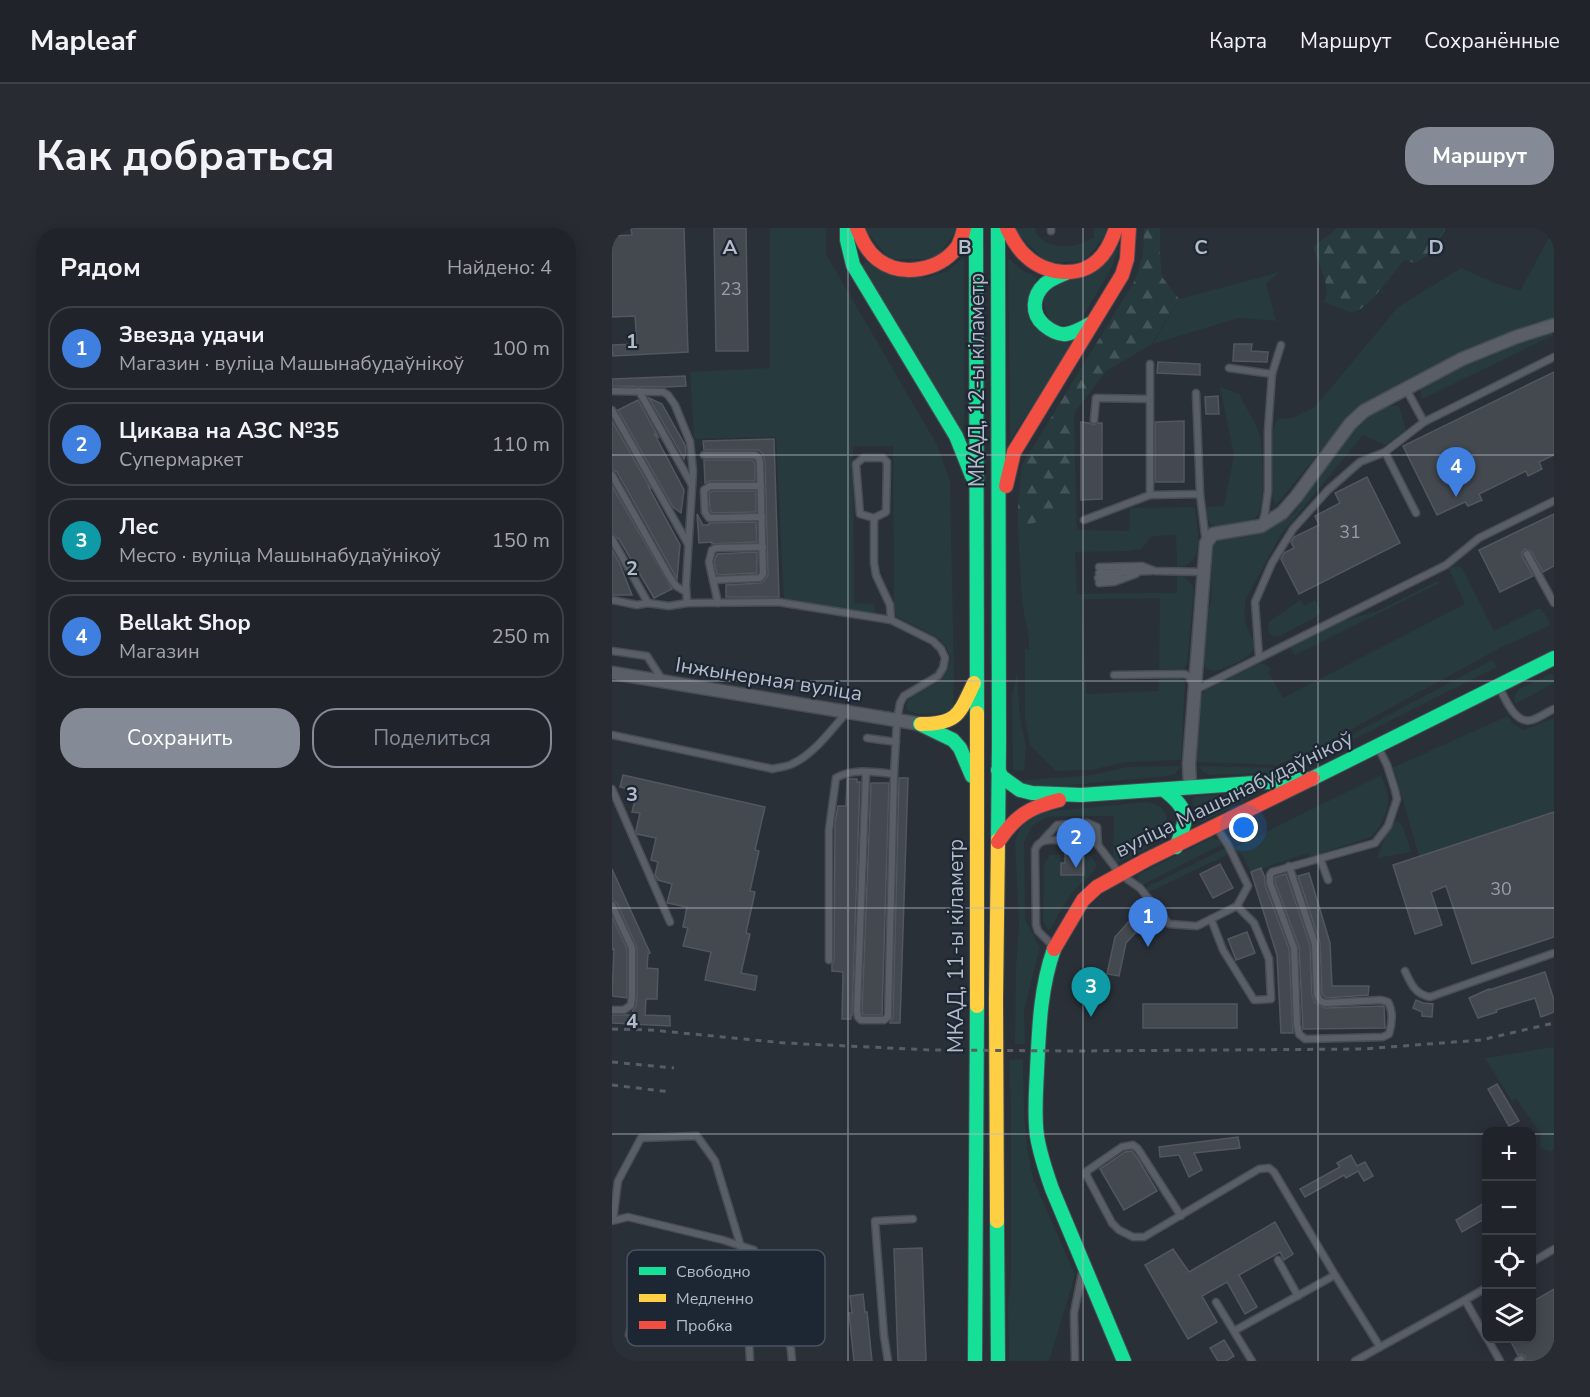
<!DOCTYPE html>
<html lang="ru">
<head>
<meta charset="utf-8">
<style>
  body { margin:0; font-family:"Nunito Sans",sans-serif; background:#282c32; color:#f1f3f6 }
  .controls { position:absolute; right:18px; bottom:18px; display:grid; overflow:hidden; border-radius:12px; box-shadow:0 3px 15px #0003 }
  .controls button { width:54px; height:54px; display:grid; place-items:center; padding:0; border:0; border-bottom:2px solid #3d4147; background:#20242a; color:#f1f3f6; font:30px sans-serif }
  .you { position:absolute; left:632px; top:600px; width:21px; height:21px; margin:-15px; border:4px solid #fff; border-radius:50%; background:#1a73e8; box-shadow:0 0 0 9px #1a73e833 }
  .badge { display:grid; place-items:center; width:39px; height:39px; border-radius:50%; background:#848b96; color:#fff; font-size:20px; font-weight:700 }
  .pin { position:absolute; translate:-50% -50px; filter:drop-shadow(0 2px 3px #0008) }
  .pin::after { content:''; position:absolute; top:32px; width:21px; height:18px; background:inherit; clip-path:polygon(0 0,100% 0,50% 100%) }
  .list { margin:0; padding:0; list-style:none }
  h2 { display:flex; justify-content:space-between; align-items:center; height:78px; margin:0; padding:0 24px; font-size:26px }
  h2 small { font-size:20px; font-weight:400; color:#a2a4a8 }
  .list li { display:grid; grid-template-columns:39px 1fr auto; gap:18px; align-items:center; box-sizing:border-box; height:84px; margin:0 12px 12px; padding:0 12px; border:2px solid #3d4147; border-radius:24px }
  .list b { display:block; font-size:22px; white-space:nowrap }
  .list p { margin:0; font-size:20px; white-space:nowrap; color:#a2a4a8 }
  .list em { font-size:20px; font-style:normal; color:#a2a4a8 }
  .actions { display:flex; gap:12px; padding:18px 24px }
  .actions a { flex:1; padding:14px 0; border:2px solid #848b96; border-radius:24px; text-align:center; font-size:21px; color:#848b96 }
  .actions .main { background:#848b96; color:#fff }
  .icon { flex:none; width:33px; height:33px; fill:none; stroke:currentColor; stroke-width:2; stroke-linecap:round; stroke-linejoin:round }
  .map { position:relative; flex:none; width:942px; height:1133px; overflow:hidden; border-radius:24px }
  header { display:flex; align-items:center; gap:36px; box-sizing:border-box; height:84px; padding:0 30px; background:#20242a; border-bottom:2px solid #3d4147 }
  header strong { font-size:28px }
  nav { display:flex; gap:33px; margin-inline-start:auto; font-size:21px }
  .intro { display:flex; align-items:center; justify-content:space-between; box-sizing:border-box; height:144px; padding:0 36px }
  h1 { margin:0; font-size:42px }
  .button { padding:15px 27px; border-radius:24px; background:#848b96; color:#fff; font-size:21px; font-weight:700 }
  main { display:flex; gap:36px; padding:0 36px }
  aside { flex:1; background:#20242a; border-radius:24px; box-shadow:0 3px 15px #0003 }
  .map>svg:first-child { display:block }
  .grass { fill:#273a3e }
  .forest { fill:url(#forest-firs) }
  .building { fill:#444950; stroke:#52575f; stroke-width:1.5 }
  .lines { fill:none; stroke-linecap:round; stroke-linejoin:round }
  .lane-casing { stroke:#484c53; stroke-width:9 }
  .street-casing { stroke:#484c53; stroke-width:15 }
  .fast-casing { stroke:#484c53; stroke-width:16 }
  .slow-casing { stroke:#484c53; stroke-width:16 }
  .jam-casing { stroke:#484c53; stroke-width:16 }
  .lane { stroke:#5a5e66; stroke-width:6 }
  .street { stroke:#5a5e66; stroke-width:12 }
  .fast { stroke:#16e098; stroke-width:14 }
  .slow { stroke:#ffcf43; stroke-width:14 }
  .jam { stroke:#f24e42; stroke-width:14 }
  .rail { stroke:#595d64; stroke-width:3; stroke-dasharray:6 6; stroke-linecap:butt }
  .grid { fill:none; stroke:#b4bcc9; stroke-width:1.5; stroke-opacity:0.55 }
  .labels { text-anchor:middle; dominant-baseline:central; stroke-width:4.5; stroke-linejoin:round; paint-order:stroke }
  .number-label { font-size:18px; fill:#989fab }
  .street-label { font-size:21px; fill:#b4bcc9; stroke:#1d2633 }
  .key { fill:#1d2633; stroke:#4a5360; stroke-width:1.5 }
  .key-label { font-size:16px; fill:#b4bcc9 }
  .grid-label { font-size:20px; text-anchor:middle; font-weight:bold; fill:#b4bcc9; stroke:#1d2633; stroke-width:4.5; stroke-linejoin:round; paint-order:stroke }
</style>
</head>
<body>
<header>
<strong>Mapleaf</strong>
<nav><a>Карта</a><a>Маршрут</a><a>Сохранённые</a></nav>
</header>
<div class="intro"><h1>Как добраться</h1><a class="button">Маршрут</a></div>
<main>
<aside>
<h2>Рядом<small>Найдено: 4</small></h2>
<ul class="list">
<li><span class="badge" style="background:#3f7fe0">1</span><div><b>Звезда удачи</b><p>Магазин · вуліца Машынабудаўнікоў</p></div><em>100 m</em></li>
<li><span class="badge" style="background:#3f7fe0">2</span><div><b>Цикава на АЗС №35</b><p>Супермаркет</p></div><em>110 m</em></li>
<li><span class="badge" style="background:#0f9aa8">3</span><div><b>Лес</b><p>Место · вуліца Машынабудаўнікоў</p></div><em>150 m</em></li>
<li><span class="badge" style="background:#3f7fe0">4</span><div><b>Bellakt Shop</b><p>Магазин</p></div><em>250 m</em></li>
</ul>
<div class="actions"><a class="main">Сохранить</a><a>Поделиться</a></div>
</aside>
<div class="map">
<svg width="942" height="1133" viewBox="0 0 942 1133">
  <defs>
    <pattern id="forest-firs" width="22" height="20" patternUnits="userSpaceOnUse" patternTransform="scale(1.5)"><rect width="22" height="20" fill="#273a3e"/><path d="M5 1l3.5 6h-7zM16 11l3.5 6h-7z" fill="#445559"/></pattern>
  </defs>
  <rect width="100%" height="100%" fill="#2a3038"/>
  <g class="grass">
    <polygon points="158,0 214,0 214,26 325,217 338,253 342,445 341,485 307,486 296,483 294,478 296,473 300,469 328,453 335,443 339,430 334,419 326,410 284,388 282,376 281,218 241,218 242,375 262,376 263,386 172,373 164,209 82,211 78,144 158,140"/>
    <polygon points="252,0 347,0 323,31 277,31"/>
    <path d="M401,0H423C426,17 448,20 464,17C470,16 476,12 482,10V0H494L493,8L472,33L435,35Z"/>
    <polygon points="942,1 942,91 921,95 827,137 742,182 664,277 660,269 661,200 666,191 680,190 703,179 786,79 849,40 883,55 908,63"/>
    <polygon points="506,21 500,39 469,92 462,98 438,96 429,68"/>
    <polygon points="352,29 352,197 349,209 250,38 254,34 313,50 335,43"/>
    <polygon points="396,30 411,43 425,49 418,77 464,112 398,212"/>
    <polygon points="668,44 654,55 664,93 626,90 541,116 567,71"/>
    <path d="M936,102L942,107L810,171L809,166V161C846,131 893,119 936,102Z"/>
    <path d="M608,159L627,166C633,178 645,196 648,208C651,220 652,270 648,282C647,285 645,288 643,290C638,296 606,302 599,296C594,292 595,285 595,279L612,278L622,227Z"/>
    <path d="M768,178H787L794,202L773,217L751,207L668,308L634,371C631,388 633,401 644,415C641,431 620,436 607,442C598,444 594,441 589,434L592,390L599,375L600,318L604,310L649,305L681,286L721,228L752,191Z"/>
    <path d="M464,279L465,302L517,303L518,280L583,279C585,299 595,338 565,339L564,307L540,308L529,321L517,323L463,324L465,366L565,365V347L572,348L582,360L575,436L571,441H547L548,370L470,371L474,466L546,463L547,450C555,450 567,447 573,454L569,532L515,534L479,542L444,543L418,517L413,490V421H417V410L410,374L406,301Z"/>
    <path d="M844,338L850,340L882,403L925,381H929L937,392V398L890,419L703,521L665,537L585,534L583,532L590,467L593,462L646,436C653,435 655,436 659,442L656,444L671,470L853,376L837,341Z"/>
    <polygon points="824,354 829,354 683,427 677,418 723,395 766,383"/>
    <polygon points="688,372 692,378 703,372 709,383 707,387 668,408 662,408 657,405 656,398 657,394"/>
    <polygon points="880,432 885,439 746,509 690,536 662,545 598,547 591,544 586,538 666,540 703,526"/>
    <polygon points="405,444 408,490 414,519 412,543 401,542 400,468"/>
    <polygon points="938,446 942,447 942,455 903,476 902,469 907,461"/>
    <polygon points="896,488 901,496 912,502 942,490 942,584 807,628 784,548 780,540"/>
    <polygon points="569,538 563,546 556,548 428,560 405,553 479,547 516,539"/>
    <path d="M769,547C772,554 775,562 776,570C778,582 767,601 759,609L697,629L696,625L639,644L629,625H620L622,620Z"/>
    <polygon points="647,565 590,594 587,594 584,592 583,582 580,572 584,568"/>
    <path d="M534,574C544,576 549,577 553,586C566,611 522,626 505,635L501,630L502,588H449L435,589L420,598L412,614L413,691L428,720L412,782L413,816H403L404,739L407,697L403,613L409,598L429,584Z"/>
    <polygon points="785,593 791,599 799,624 765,630 778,598"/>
    <polygon points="600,610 608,612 611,616 530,657 526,653 526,647"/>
    <polygon points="614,620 617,626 537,664 533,660"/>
    <path d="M438,627H448L449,647H472V628H479L485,637C481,649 467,655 460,665C451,677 445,690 437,703L431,693L432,636Z"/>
    <polygon points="942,819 942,921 938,924 928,920 929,906 904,870 900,873 873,830"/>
    <path d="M411,831C412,873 411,914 422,953L463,1047L437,1133H397L396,1077L399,1049V874L397,832Z"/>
  </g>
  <g class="forest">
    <polygon points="532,0 548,0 548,27 550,49 567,71 540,116 494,143 462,185 464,279 406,301 406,277 410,237 522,54 531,27"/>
    <path d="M726,0H834L818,26L803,35L792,32C783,43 753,86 739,84C733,83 719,76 712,74L715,64L713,52L701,19Z"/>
  </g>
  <g class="building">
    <polygon points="19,0 72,0 76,124 1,128 0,117 25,116 23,88 0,89 0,8 20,7"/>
    <polygon points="102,0 134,0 136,123 104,123"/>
    <polygon points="622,116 640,116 639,123 656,124 655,134 621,133"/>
    <polygon points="546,134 588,136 588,147 545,145"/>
    <polygon points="942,144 942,227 927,234 930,241 916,248 914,243 867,266 870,272 856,278 853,274 825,287 791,218"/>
    <polygon points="73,148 74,158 53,159 0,158 0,151"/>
    <polygon points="606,168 607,186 594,186 593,169"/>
    <polygon points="37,170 50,176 73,217 74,225 72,231"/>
    <polygon points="26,172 47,210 42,205 72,262 69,285 61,279 6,182"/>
    <polygon points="0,193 39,261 36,258 68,317 65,351 5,244 0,242"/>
    <polygon points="572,193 572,254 543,254 543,194"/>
    <polygon points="469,194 477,195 482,197 486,195 490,195 490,271 469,272"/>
    <polygon points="162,211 167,369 114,369 114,357 149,355 152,353 156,347 153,234 151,226 146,222 92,222 91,213"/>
    <polygon points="92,232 141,232 143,236 143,253 98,253 93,255"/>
    <polygon points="755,249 788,315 687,366 669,331 672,325 682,320 679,314 682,309 707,297 703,288 728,275 723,265"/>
    <polygon points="0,258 60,361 42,370 7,311 0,306"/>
    <polygon points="100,263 144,263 144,284 100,285 98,282 97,265"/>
    <polygon points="85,286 91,297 97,297 97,295 144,294 145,314 100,316 100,314 87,315"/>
    <polygon points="942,286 942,338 931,344 919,323 913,321 910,324 910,328 921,348 888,364 867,322"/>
    <polygon points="0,322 8,336 20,367 0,367"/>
    <polygon points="145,324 145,345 105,347 102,334 105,326"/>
    <polygon points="11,547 153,579 143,622 147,623 138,663 143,664 134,705 138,706 129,745 145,748 143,762 93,752 99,724 71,718 76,700 71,699 75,679 55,675 60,656 46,652 43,647 46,634 39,632 44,610 25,606 24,603 28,585 20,584 25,563 8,559"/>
    <polygon points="287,550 296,550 288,795 278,795 281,789"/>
    <polygon points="235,551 245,551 245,554 248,554 240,787 239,787 239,791 230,791 231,744 220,743 220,736 222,732 223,595 226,578 234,578"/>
    <polygon points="259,555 277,555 270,787 251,787 250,783"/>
    <polygon points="942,584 942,709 860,736 834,658 819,664 830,697 803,706 781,637"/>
    <polygon points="472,600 472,607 469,608 467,611 468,615 472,617 472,647 449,647 449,635 453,635 453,618 458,614 457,610 453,608 453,602"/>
    <polygon points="608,636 621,660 601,670 588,646"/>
    <polygon points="649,640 653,650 653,657 677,721 681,805 669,805 665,727 639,644"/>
    <polygon points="0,641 38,725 36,726 35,740 46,741 45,771 34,771 33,787 58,788 58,798 0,795 0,787 20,787 21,782 24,778 25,769 25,720 5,675 0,672"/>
    <polygon points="697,645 718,715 720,758 757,758 756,767 714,770 710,766 708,715 686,648"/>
    <polygon points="674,646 698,717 700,767 703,775 713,780 772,778 773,800 691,801 687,719 663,654 663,649"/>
    <polygon points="527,682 537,690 514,715 507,748 495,746 503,709"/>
    <polygon points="0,689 15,721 15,770 0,768 2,721 0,722"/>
    <polygon points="635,704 643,725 624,732 616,711"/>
    <polygon points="933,744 942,772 942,784 929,789 923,770 884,782 885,784 866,790 857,770 877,761 877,762"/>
    <polygon points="804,772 811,775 821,776 820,789 810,788 810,784 801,780"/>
    <rect x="531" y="776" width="94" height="24"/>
    <polygon points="885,856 907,893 897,898 876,861"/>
    <polygon points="626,909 628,920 582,925 590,942 577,949 567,927 548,929 547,919"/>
    <polygon points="520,923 526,931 545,963 512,982 488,941 513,924"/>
    <polygon points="739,927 745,938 753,934 761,948 752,953 746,943 734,950 732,947 693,969 688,961 728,939 725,935"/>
    <polygon points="874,974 874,990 850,1004 844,992"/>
    <polygon points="663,994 681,1026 672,1032 668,1024 627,1047 645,1079 633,1086 615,1054 590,1068 605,1094 576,1111 533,1037 561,1021 577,1044"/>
    <polygon points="310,1020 314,1133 286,1133 282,1021"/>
    <polygon points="942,1061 942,1133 914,1133 913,1128 909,1126 906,1127 897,1110 920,1110 920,1074"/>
    <polygon points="251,1066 253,1084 255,1084 260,1133 242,1133 237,1085 240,1085 238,1068"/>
    <polygon points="612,1112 622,1128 614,1133 606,1133 598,1120"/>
  </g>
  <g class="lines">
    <defs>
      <g id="lane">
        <polyline points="439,0 439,3"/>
        <polyline points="538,136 538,267 588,266 594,315"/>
        <polyline points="617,140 660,146"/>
        <polyline points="794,161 812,194"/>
        <polyline points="0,163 51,164 56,167 63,177 78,214 81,243 74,357 75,375"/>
        <polyline points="27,163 80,257"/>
        <polyline points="584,165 588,266"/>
        <polyline points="0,182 76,316"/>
        <polyline points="482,192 484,170 538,171"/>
        <polyline points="773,224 804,285"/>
        <polyline points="92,227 143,227 147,230 148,235 151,346 148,350 101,352"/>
        <polyline points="0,247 57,348 64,358 74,364"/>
        <polyline points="149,258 98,258 92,262 93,284 97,290 150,289"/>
        <polyline points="262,290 248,286 244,236 251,230 271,230 275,234 274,284 262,290 262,335 264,347 278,377 279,392"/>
        <polyline points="472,292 538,267"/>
        <polyline points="650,295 653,285 656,263 656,202 660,146 669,117"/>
        <polyline points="0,311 36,375"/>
        <polyline points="915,326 942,375"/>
        <polyline points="487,339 530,338 543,343 593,344"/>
        <polyline points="487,345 539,343"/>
        <polyline points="486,350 509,350"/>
        <polyline points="487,355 502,354 524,346"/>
        <polyline points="0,372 25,377 36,375 57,378 75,375 166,374 279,392 321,413 329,421 333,430 331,440 326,448 292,468 288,475 285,492 282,546 276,789 272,792 249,792 246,789 245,783 254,544"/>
        <polyline points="106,375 97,334 100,322 104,320 151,319"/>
        <polyline points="0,423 35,428 51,453"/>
        <polyline points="647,429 643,374 660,335 681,301 716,262 748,234 773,224 812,194 942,129"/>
        <polyline points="502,447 572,446 577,448 583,462 834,337 867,310 942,273"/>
        <path d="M887,459C893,470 903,497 920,492C927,490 935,484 942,481"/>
        <path d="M0,507L161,541C167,539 175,539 180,536C201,527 220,501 234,485"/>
        <polyline points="255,510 284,514"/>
        <polyline points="0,561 58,694"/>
        <polyline points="431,612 445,597 475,595 485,599 486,617"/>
        <polyline points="472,612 480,612 486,617 508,646 528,660 557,696 585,698 625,678 636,658 616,617 605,600"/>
        <polyline points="708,630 716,652"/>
        <path d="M677,638L703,716L705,767L708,773L713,775L769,772L776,774C781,783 780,796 777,806L771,809L693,811L687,806L685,797L682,720L658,655V647L660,644L763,615L776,598L785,571L783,562L775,537L766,519"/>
        <polyline points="0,677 20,720 20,769 19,777 12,782 0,782"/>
        <polyline points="599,691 611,722 642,772 659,771 657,731 642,695 625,678"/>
        <path d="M440,717L426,703L424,697L423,622C427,609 441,612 453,613"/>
        <path d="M217,732V602L224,550C241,540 263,544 282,546"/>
        <path d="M793,743C799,756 803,766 818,769L942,725"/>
        <polyline points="569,988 526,921 521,917 510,919 475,943 475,948 500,995 507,1002 521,1009 532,1009 647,941 657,940 662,944 723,1047 768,1119"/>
        <polyline points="1,992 6,953 29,910 85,908 103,933 129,1019"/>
        <path d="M0,993L16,989L111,1012L142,1022C158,1058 178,1093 180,1133"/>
        <polyline points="666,1032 686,1068"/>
        <polyline points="920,1034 942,1021"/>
        <polyline points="874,1060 853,1072 874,1109"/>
        <polyline points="604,1074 640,1133"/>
        <polyline points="622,1103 723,1047"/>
        <polyline points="17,1107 34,1043 141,1064 167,1078"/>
        <polyline points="875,1110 888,1133"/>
        <path d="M138,1133L137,1114C149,1108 161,1100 173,1095"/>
        <polyline points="276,1133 272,1108 263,993 301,991"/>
        <polyline points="463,1133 462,1085 470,1045"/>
        <polyline points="743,1133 853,1072"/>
        <polyline points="906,1133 909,1131"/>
      </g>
      <g id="street">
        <polyline points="0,445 308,496"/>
        <polyline points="578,559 577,536 594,315 601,306 649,298 670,285 684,269 738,196 752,183 850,131 904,109 942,97"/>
      </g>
      <g id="fast">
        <polyline points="235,0 235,12 241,37 344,208 360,248"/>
        <polyline points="364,0 365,485"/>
        <path d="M454,45C447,48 439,51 433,56C420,68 419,86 432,97C438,102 446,107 454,106C463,105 472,99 480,95"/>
        <polyline points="308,496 341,512 348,520 360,548"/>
        <polyline points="386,542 390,549 408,562 420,565 469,567 700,551"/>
        <polyline points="701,550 942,430"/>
        <path d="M552,562C578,582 576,590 564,619"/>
        <polyline points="386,612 387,515 386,0"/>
        <path d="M442,721C428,761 427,801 425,843C424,865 422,886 425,908C428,926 434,944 440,961L512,1133"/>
        <polyline points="385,993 386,1133"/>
        <polyline points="363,1133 365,778"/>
      </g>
      <g id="slow">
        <polyline points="365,485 365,778"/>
        <path d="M309,496C346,496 347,486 362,455"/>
        <polyline points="385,993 384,770 386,612"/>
      </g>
      <g id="jam">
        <path d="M245,0C250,12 255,23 265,31C289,50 328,43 346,18C349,12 351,6 352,0"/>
        <path d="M395,0C400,10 405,20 413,27C432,46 466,51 486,32C495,24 500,12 504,0"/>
        <polyline points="394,258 402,224 510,47 515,31 517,0"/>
        <path d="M386,614C403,588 418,579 447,572"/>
        <polyline points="442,721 471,672 485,659 534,632 701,550"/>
      </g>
    </defs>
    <use href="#lane" class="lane-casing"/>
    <use href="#street" class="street-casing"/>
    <use href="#fast" class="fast-casing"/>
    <use href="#slow" class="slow-casing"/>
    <use href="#jam" class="jam-casing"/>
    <use href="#lane" class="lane"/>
    <use href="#street" class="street"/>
    <use href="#fast" class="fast"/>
    <use href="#slow" class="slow"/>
    <use href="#jam" class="jam"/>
    <g class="rail">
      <polyline points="0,801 39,802 173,815 319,822 466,823 751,821 869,812 942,795"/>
      <polyline points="0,834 62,840"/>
      <polyline points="0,857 59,864"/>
    </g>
  </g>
  <path class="grid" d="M236,0V1133M471,0V1133M706,0V1133M0,227H942M0,453H942M0,680H942M0,906H874M920,906H942"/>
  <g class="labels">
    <g class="number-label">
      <text x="119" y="61">23</text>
      <text x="738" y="304">31</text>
      <text x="889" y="661">30</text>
    </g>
    <g class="street-label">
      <text transform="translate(365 152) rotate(-90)">МКАД, 12-ы кіламетр</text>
      <text transform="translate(157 451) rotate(9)">Інжынерная вуліца</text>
      <text transform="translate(622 566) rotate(-26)">вуліца Машынабудаўнікоў</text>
      <text transform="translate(344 718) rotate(-90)">МКАД, 11-ы кіламетр</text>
    </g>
  </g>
  <rect x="15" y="1022" width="198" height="96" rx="9" class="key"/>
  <rect x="27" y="1039" width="27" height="8" fill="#16e098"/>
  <rect x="27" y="1066" width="27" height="8" fill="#ffcf43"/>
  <rect x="27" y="1093" width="27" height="8" fill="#f24e42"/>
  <g class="key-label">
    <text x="64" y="1049">Свободно</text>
    <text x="64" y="1076">Медленно</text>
    <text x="64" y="1103">Пробка</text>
  </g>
  <g class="grid-label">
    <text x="118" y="26">A</text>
    <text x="353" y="26">B</text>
    <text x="589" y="26">C</text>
    <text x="824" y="26">D</text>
    <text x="20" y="120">1</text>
    <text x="20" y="347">2</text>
    <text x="20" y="573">3</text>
    <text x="20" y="800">4</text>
  </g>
</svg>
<div class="controls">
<button>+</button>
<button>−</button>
<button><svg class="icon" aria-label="locate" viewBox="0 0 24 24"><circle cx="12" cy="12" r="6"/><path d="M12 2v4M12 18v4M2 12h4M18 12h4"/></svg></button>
<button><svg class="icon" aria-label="layers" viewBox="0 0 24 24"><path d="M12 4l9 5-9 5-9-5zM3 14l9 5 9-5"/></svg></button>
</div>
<div class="you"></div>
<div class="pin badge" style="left:536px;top:719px;background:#3f7fe0">1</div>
<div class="pin badge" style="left:464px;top:640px;background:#3f7fe0">2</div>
<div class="pin badge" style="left:479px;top:789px;background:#0f9aa8">3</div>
<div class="pin badge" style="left:844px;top:269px;background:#3f7fe0">4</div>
</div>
</main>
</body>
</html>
